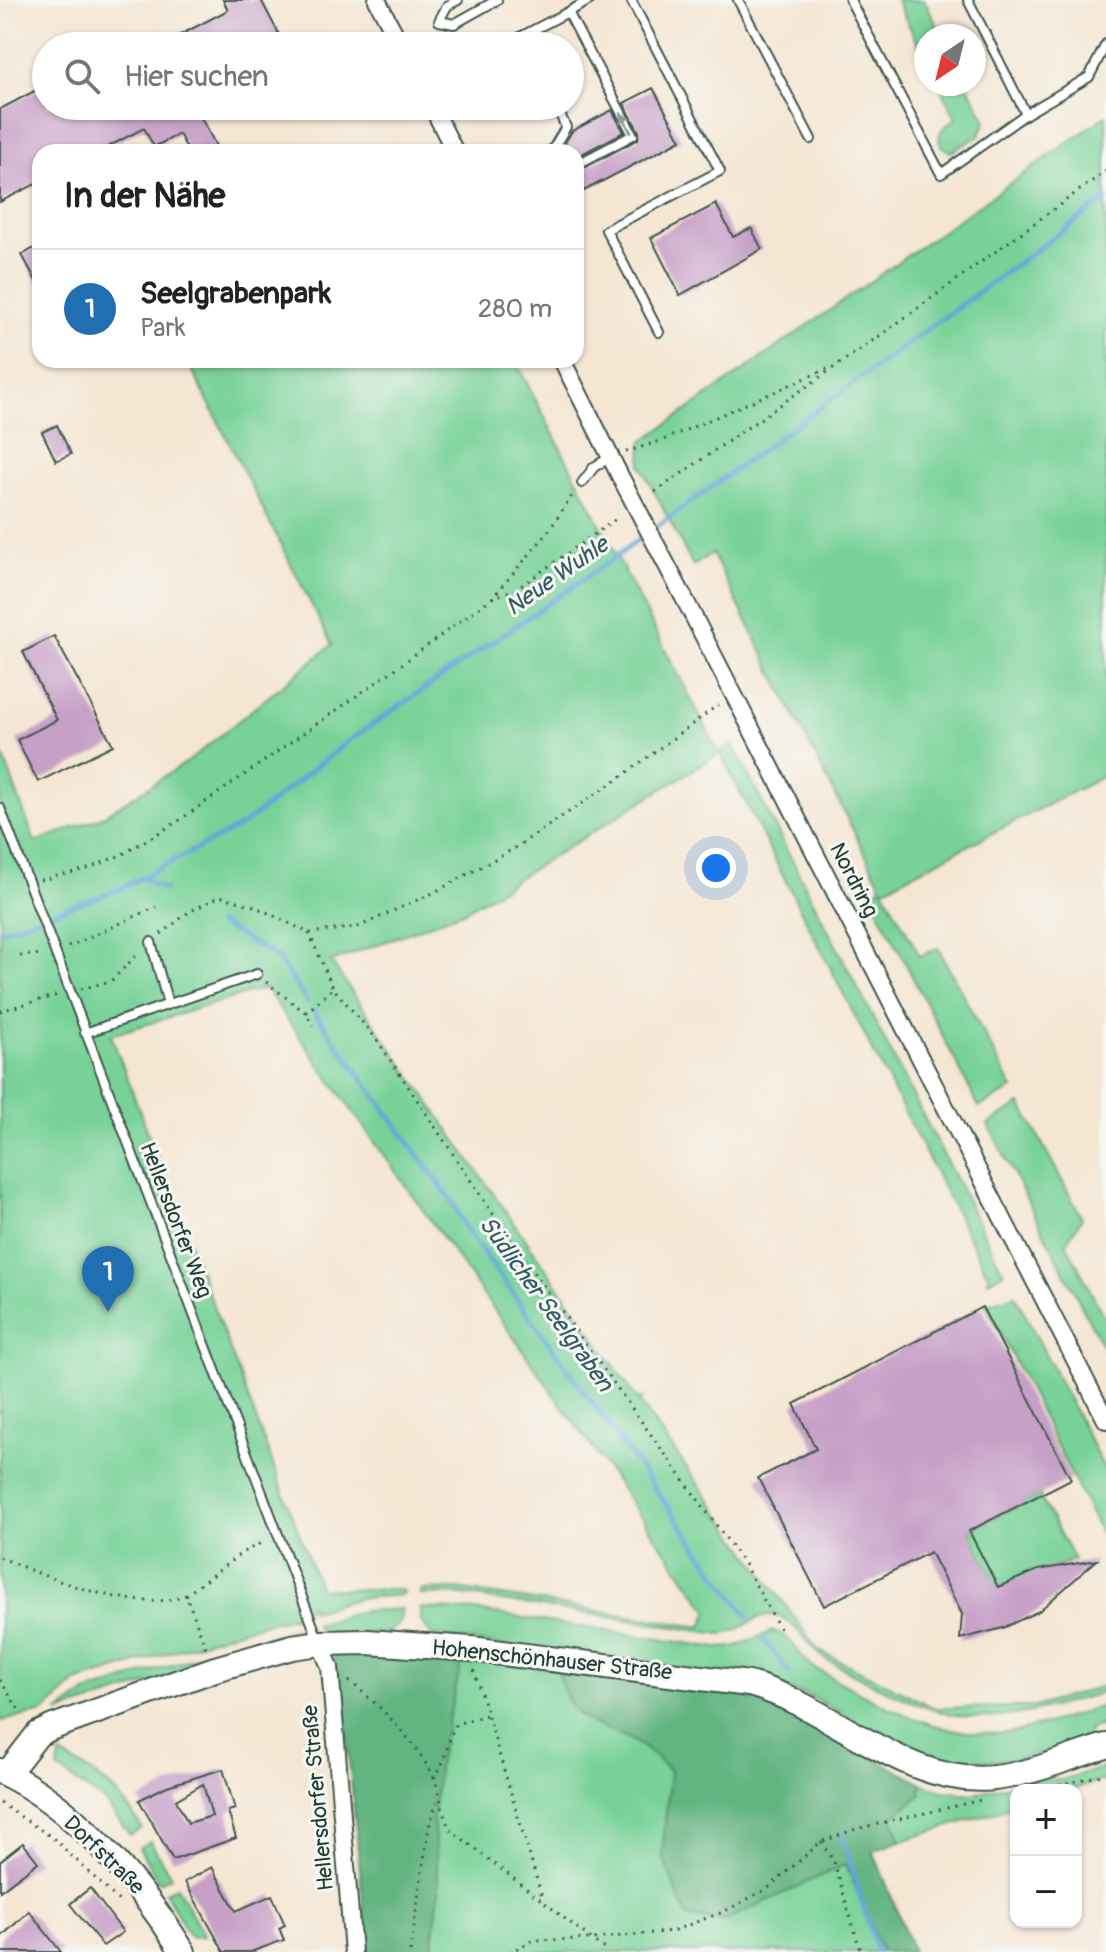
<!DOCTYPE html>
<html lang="de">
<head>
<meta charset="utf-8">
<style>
  body { margin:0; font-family:Pangolin,sans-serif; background:#f2f2f2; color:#222 }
  .controls { position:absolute; right:24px; bottom:24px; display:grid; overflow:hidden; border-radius:16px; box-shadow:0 2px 6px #0004 }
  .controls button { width:72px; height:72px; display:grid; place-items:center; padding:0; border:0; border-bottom:2px solid #e0e0e0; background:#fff; color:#222; font:40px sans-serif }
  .compass { position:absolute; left:914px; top:24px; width:72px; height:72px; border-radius:50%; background:#fff; box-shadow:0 2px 6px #0004; rotate:215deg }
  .you { position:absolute; left:716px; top:868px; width:28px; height:28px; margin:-20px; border:6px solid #fff; border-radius:50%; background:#1a73e8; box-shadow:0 0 0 12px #1a73e833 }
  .badge { display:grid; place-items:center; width:52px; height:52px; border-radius:50%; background:#1f6fb2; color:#fff; font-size:26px; font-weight:700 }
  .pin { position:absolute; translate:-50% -66px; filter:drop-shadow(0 2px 4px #0008) }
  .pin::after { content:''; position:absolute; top:42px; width:28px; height:24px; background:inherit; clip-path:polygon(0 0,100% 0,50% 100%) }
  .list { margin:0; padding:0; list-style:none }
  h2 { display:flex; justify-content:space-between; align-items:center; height:104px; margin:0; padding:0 32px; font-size:34px }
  h2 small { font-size:26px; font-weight:400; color:#767676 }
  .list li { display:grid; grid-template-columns:52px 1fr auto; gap:24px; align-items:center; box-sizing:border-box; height:120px; padding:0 32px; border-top:2px solid #e0e0e0 }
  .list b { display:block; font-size:30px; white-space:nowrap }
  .list p { margin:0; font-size:26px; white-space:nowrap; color:#767676 }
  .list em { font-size:26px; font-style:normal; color:#767676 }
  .icon { flex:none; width:44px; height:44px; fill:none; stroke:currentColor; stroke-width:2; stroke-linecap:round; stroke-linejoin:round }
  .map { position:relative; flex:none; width:1106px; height:1952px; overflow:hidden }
  .search { position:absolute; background:#fff; box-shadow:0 2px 6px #0004; left:32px; top:32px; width:552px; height:88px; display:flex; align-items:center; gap:20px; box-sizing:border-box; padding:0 28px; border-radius:44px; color:#767676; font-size:30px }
  .panel { position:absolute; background:#fff; box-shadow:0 2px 6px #0004; left:32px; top:144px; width:552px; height:224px; border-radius:24px }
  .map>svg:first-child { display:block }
  .green { fill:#78d298; stroke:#4c8866; stroke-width:2 }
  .forest { fill:#62b480; stroke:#40785a; stroke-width:2 }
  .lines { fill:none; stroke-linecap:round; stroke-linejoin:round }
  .stream { stroke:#64a6d8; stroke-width:5 }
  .building { fill:#c7a0c7; fill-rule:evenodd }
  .lane-casing { stroke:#3f564c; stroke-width:12 }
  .street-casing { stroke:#3f564c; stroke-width:20 }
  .secondary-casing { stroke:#3f564c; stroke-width:28 }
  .path { stroke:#3f564c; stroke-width:3; stroke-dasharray:2 6; stroke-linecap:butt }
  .lane { stroke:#fff; stroke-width:8 }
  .street { stroke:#fff; stroke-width:16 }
  .secondary { stroke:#fff; stroke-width:24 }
  .street-bridge-casing { stroke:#3f564c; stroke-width:20; stroke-linecap:butt }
  .street-bridge { stroke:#fff; stroke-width:16 }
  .oneway { fill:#8f9e9a }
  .labels { text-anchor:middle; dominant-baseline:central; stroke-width:6; stroke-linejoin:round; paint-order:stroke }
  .street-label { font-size:22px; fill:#1f3d34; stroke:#f6f6f2 }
  .water-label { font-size:24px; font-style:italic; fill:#345c65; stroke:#f6f6f2 }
</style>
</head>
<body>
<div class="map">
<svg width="1106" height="1952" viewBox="0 0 1106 1952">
  <rect width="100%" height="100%" fill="#f6f6f2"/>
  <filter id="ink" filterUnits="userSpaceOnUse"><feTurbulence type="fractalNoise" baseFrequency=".0125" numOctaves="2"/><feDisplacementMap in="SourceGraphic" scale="16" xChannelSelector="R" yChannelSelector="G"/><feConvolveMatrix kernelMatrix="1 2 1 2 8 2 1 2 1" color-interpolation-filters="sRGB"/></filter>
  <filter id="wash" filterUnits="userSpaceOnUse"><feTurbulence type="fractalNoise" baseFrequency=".006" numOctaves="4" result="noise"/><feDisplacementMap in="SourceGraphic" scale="32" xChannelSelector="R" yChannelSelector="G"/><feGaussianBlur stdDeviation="1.8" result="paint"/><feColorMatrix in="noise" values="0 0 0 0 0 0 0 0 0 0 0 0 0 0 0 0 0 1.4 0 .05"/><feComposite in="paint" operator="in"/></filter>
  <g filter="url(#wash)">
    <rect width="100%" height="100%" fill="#f5e6d3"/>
    <g class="green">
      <polygon points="896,0 924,0 943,36 926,36 926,59"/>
      <path d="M939,84H967L986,121L979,136L951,152L941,146C935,131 945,126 956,119Z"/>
      <polygon points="1106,116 1106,775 883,889 920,956 938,948 1013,1089 979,1107 870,894 882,887 712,553 693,566 641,466 642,442"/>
      <path d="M187,360H515L719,753L733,745L1004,1273L988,1281L989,1277L720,753L465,911L331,962L638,1400L642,1398L640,1403L818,1650L935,1708L1034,1707L1106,1685V1691C971,1734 950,1725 827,1660C806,1648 791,1606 761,1617C745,1623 739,1633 720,1634L456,1594L421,1595L420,1590L457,1589L701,1627L709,1612L265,988L111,1035L320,1589L402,1590L403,1595L360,1598L312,1611L310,1605L303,1614L244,1629L76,1682L44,1712L0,1721V747L35,842L100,818L190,760L332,645Z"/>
      <polygon points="1021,1104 1082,1218 1066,1243 1106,1321 1106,1353 988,1124"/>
      <polygon points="1015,1295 1106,1472 1106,1544 986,1304"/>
      <polygon points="1039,1495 1074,1560 998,1587 969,1531"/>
      <path d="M420,1608L476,1611L718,1648L735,1647L773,1631C793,1635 799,1660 818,1670C878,1702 940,1742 1012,1732C1044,1727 1075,1714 1106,1705V1724L1088,1729L1092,1741C1010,1764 953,1774 874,1732C850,1720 820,1697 793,1691C673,1668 551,1654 431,1635L421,1621Z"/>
      <polygon points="402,1609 399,1624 387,1633 323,1635 315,1624 364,1611"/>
      <polygon points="308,1626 313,1638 219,1659 211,1652"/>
      <polygon points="202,1655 201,1667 58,1713 86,1693"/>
      <polygon points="462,1660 558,1669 873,1850 913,1952 368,1952 346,1728 333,1666"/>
      <path d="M60,1755C103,1777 116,1787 142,1828L130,1835L105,1802L58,1769Z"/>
      <polygon points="1106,1767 1106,1779 1070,1790 1016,1790 1016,1806 901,1841 892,1817 921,1795 921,1783 942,1791 973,1794 1038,1778 1061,1780"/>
      <polygon points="150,1841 171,1877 159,1882 139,1848"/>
      <polygon points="177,1887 204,1936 190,1937 165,1892"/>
    </g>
    <g class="forest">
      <polygon points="334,1653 462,1660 439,1760 433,1818 439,1891 432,1952 368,1952 346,1728 333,1666"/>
      <path d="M558,1669L725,1691L770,1703L921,1783V1795L892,1817L901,1841L873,1851L913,1952H882L846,1864L724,1921L687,1917L662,1855L670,1771C659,1761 648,1749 635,1742C589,1717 572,1730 558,1669Z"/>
    </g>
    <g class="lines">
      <g class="stream">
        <polyline points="144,879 165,890"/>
        <polyline points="218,923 277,957 307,1002"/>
        <polyline points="0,931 118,890 244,824 347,742 607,563 1106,199"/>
        <polyline points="314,1012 451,1200 466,1229 748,1617"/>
        <polyline points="764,1640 789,1672"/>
        <polyline points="842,1835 877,1952"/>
      </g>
    </g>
    <g id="blocks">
      <g class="building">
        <polygon points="223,0 261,0 285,46 159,46 228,10"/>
        <polygon points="46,85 46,106 195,106 216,146 203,152 189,152 179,134 154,147 144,128 98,152 40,152 40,182 0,202 0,109"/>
        <polygon points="653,88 681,140 576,195 576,172 638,139 639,132 624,103"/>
        <polygon points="612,110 624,132 576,157 576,152 564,152 562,148 572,131"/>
        <polygon points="716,204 733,237 751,228 762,249 680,295 651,238"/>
        <polygon points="40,245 40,288 22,255"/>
        <polygon points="57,425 71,454 56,461 42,432"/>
        <polygon points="54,636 113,745 38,782 17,740 57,720 23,652"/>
        <polygon points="982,1307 1071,1479 969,1531 998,1587 1038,1570 1097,1560 1039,1611 1003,1628 960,1639 962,1614 930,1552 824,1606 758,1478 816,1449 794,1404"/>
        <path d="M223,1769L235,1809L228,1811L236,1838L173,1860L139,1800L167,1786ZM203,1784L212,1816L188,1823L176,1800Z"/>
        <polygon points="23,1843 38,1862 0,1891 0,1861"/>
        <polygon points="212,1867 236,1911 272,1895 285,1925 279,1928 284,1940 251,1952 224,1952 185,1882"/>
        <polygon points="90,1888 123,1932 103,1946 70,1904"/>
        <polygon points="29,1911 61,1952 0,1952 0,1938"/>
      </g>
    </g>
  </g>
  <g filter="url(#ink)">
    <use href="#blocks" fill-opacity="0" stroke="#3f564c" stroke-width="2"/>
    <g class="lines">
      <defs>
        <g id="lane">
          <polyline points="458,0 447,6 439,21 454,24 497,0"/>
          <polyline points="631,0 720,171 606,230 659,332"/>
          <polyline points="738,0 811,139"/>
          <polyline points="850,0 941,174 1026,114 968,0"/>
          <polyline points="568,12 590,0"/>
          <polyline points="525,46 520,37 568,12 633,135 576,165"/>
          <polyline points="1026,114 1089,77 1106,44"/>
          <polyline points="551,152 566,127 556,106"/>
          <polyline points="582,483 594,467 611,457"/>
          <polyline points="0,808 318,1639"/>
          <polyline points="151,942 168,1004"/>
          <polyline points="85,1033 257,974"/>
        </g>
        <g id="street">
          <polyline points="377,0 401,46"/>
          <polyline points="432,106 455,152"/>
          <polyline points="562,360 620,476"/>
          <polyline points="683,596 1106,1420"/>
          <polyline points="320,1643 330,1667 353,1952"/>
        </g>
        <g id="secondary">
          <path d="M0,1771C74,1805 141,1884 183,1952"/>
          <path d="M7,1774L38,1734L53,1727L215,1669L292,1647L320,1643L367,1642L471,1649L749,1684C831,1705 905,1788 994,1778C1032,1774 1069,1757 1106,1746"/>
        </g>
      </defs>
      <use href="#lane" class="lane-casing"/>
      <use href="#street" class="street-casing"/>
      <use href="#secondary" class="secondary-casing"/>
      <g class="path">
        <polyline points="626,452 663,440 829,368"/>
        <polyline points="655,492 885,332 1106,171"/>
        <polyline points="492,598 518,588 616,519"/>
        <polyline points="40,880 87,869 121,855 177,822 398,667 492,598 546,535 575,491"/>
        <polyline points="309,933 333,988 375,1037 511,1241 743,1562 780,1629"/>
        <polyline points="161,934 189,912 220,896 254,906 309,933 358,927 435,892 515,848 618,779 718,705"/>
        <polyline points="68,947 156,907"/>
        <polyline points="20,956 42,954"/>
        <polyline points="266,982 306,1013 313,1025"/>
        <polyline points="81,989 111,981 140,952"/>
        <polyline points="0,1011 58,995"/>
        <polyline points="306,1013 333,988"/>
        <path d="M0,1557C45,1577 139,1616 186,1595L206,1648"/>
        <polyline points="186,1595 243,1552 265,1541"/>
        <polyline points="474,1670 543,1900"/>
        <polyline points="0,1680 21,1713"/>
        <path d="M349,1681C381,1706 414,1740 433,1776C442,1793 439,1811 451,1830L608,1952"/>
        <path d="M434,1778C447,1761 446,1742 456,1724L487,1715"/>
        <polyline points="1059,1785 1106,1774"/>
        <polyline points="0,1803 53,1838 120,1902"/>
        <polyline points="821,1842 834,1862 861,1952"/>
        <polyline points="410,1952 429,1826 437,1802"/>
        <polyline points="509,1952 535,1940 593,1939 672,1931 723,1912 767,1889 821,1842 856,1829 981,1800"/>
      </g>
      <use href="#lane" class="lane"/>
      <use href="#street" class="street"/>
      <use href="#secondary" class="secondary"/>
      <defs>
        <polyline id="street-bridge" points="620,476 683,596"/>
      </defs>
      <use href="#street-bridge" class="street-bridge-casing"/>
      <use href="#street-bridge" class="street-bridge"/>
    </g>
    <defs><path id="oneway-solid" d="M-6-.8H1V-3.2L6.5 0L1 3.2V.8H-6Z" transform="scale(2)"/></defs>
    <use class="oneway" href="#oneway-solid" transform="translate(626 123) rotate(-117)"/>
  </g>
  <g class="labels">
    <g class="street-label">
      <text transform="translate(854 880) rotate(63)">Nordring</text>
      <text transform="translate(176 1220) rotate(69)">Hellersdorfer Weg</text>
      <text transform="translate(552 1660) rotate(6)">Hohenschönhauser Straße</text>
      <text transform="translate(318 1798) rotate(-95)">Hellersdorfer Straße</text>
      <text transform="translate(104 1855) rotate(44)">Dorfstraße</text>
    </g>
    <g class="water-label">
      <text transform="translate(557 576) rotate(-35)">Neue Wuhle</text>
      <text transform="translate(546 1304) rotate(54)">Südlicher Seelgraben</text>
    </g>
  </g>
</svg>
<div class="controls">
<button>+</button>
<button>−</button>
</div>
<svg class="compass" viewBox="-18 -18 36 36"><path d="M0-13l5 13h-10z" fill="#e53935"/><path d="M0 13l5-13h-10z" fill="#767676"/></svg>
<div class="you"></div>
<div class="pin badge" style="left:108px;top:1312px">1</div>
<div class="search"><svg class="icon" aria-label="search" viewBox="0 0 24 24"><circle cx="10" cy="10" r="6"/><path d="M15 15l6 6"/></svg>Hier suchen</div>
<section class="panel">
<h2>In der Nähe<small></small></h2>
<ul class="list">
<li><span class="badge">1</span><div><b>Seelgrabenpark</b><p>Park</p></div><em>280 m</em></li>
</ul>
</section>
</div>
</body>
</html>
